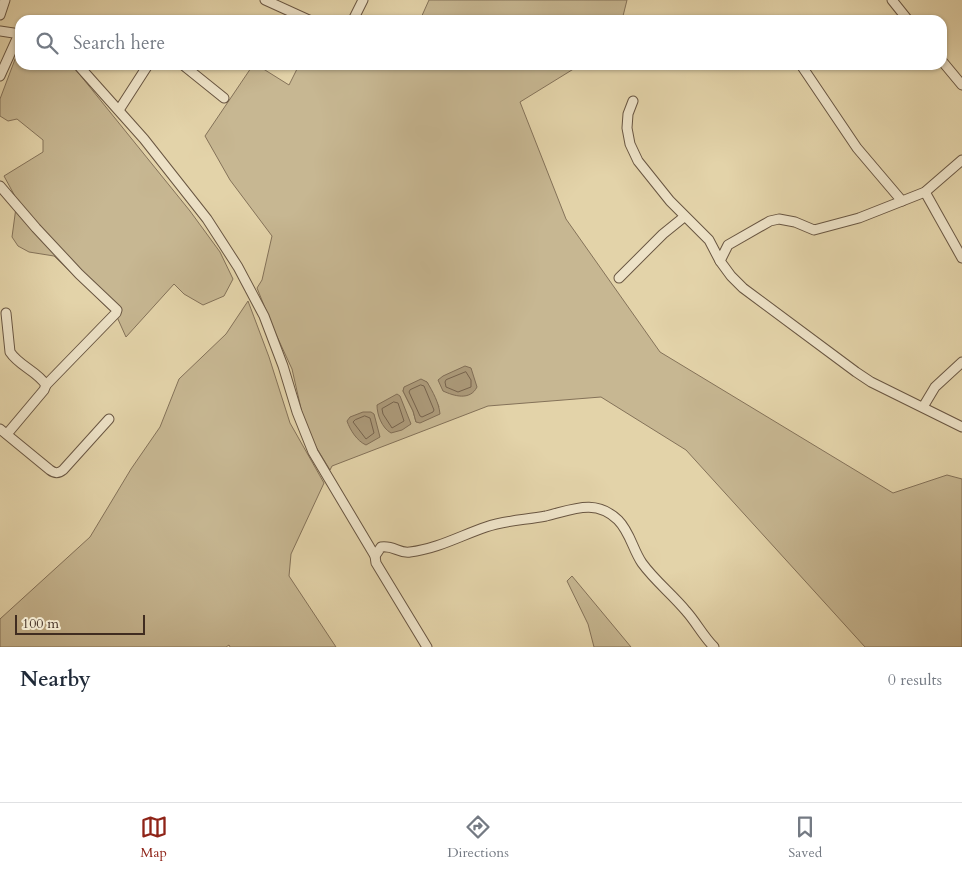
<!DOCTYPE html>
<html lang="en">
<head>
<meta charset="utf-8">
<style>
  body { margin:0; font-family:Cardo,serif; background:#f6f6f7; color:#1f2937 }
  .scale { position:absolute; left:15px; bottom:12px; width:130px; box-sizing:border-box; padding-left:5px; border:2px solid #402c20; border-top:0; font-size:14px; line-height:18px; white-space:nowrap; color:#402c20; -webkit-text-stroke:4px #ede2c7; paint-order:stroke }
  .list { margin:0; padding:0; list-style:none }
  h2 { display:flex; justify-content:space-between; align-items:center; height:65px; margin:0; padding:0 20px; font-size:21px }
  h2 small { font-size:16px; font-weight:400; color:#747a83 }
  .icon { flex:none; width:28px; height:28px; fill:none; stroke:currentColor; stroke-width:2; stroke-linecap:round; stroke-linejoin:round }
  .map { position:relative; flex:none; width:962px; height:647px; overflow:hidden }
  .search { position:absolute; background:#fff; box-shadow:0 1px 4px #0004; left:15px; right:15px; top:15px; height:55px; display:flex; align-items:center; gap:12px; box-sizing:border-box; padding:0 18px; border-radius:15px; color:#747a83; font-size:19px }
  .sheet { height:155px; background:#fff }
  nav { display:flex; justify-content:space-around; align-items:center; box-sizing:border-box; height:70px; border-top:1px solid #e0e1e3; background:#fff; font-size:14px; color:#747a83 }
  nav a { display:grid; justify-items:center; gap:2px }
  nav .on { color:#8f2418 }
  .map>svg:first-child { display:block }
  .green { fill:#c7b792; stroke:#847259; fill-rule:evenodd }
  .water { fill:#ac9a7a; stroke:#816e56 }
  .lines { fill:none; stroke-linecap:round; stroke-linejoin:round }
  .shore { stroke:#76634d; stroke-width:1 }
  .minor-casing { stroke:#695642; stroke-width:11 }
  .minor { stroke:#ede2c7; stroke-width:9 }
</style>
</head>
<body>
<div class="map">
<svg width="962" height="647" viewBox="0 0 962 647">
  <rect width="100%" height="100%" fill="#e3d3a9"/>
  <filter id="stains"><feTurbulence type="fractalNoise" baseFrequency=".004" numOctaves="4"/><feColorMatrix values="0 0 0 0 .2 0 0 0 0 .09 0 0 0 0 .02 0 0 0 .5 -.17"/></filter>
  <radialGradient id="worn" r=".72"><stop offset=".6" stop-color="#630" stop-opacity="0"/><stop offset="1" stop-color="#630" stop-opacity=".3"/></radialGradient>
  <g class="green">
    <polygon points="429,0 627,0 622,20 420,20"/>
    <polygon points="20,40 20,65 72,65 190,211 220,252 233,279 224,296 203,305 184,294 174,284 126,337 117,317 54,256 29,252 18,246 12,237 17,200 4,176 43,152 43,140 17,119 8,121 0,116 0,99 17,54"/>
    <path d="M253,65H257L289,85L299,65H391L398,68L400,65H580L520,102L566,219L660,352L893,493L947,475L962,479V647H865L686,450L601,397L488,406L332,466L330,470L310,437L302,413L292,369L274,330L257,288L262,280L272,236L230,180L205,136ZM421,380L427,382L439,407L416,422L413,411L403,391L404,388Z"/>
    <polygon points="248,301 269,357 290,423 324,483 291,554 289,576 336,647 230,647 229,645 226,647 0,647 0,619 90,537 131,469 160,427 179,379 226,334"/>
    <polygon points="572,576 631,647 594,647 588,624 567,581"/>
  </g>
  <g class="water">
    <path d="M465,366L471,368L477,387C470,401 454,396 443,391L438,380L443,376Z"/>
    <path d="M421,379L427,382C433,392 439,403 440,414L420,423L416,422L413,411L403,391L404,387Z"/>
    <path d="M397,394L400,396L411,424L402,430L391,433C382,428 377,415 377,405Z"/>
    <path d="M363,412H371L374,414L380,437L366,445C357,441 350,430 347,421L350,417Z"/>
  </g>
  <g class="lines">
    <g class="shore">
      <polygon points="466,372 471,380 471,387 458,392 446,387 445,382 446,380"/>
      <polygon points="421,385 424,386 434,410 433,412 422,417 420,416 409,392 410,390"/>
      <polygon points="394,402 398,403 404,421 392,428 383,414 382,409"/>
      <polygon points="365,416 370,418 374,433 366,439 353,422 355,420"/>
    </g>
    <defs>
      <g id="minor">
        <polyline points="265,0 309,20"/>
        <polyline points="892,0 908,20"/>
        <polyline points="0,15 5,0"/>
        <polyline points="353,20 363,0"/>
        <polyline points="0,31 20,34"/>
        <polyline points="942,61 962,85"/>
        <polyline points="78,65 144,139 207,219 238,267 264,316 283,366 297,412 313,452 375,556 376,563 427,647"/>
        <polyline points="183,65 224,98"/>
        <polyline points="801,65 857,148 902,201"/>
        <polyline points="0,76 19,34"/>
        <polyline points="633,101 628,114 627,128 630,144 638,161 670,201 709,240 720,261"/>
        <polyline points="119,110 148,65"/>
        <polyline points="962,160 925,192 859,218 814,230 795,222 779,219 770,221 728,245 720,261 731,276 743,288 856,372 871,382 962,427"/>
        <polyline points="0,186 36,228 79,274 117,310 116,313 46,385"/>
        <polyline points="925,192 962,258"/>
        <polyline points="619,278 663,234 684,217"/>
        <path d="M6,313L10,352C19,366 37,371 46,385L44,390L7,434"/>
        <polyline points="923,407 935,387 962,362"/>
        <path d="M0,429L50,470C54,473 58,474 63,470L109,419"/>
        <path d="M375,556L381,547C394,545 399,554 410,552C437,549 462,535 486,527C506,520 526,520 546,516C572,510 595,498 618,520C630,532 633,550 642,563C655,581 672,594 686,611C696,622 703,636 714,647"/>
      </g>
    </defs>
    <use href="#minor" class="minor-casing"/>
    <use href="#minor" class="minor"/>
  </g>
  <rect width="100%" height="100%" filter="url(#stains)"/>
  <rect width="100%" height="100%" fill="url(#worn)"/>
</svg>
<div class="scale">100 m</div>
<div class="search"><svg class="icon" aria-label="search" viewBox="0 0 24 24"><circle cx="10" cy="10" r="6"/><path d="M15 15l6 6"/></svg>Search here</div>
</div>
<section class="sheet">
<h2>Nearby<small>0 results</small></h2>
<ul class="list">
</ul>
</section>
<nav>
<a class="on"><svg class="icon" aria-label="map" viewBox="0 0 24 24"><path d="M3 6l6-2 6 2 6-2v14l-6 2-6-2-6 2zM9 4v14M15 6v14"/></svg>Map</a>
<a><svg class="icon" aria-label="directions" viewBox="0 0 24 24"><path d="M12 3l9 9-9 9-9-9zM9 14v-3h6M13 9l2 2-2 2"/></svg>Directions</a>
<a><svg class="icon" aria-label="saved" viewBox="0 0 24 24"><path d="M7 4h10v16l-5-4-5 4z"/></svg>Saved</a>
</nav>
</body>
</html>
